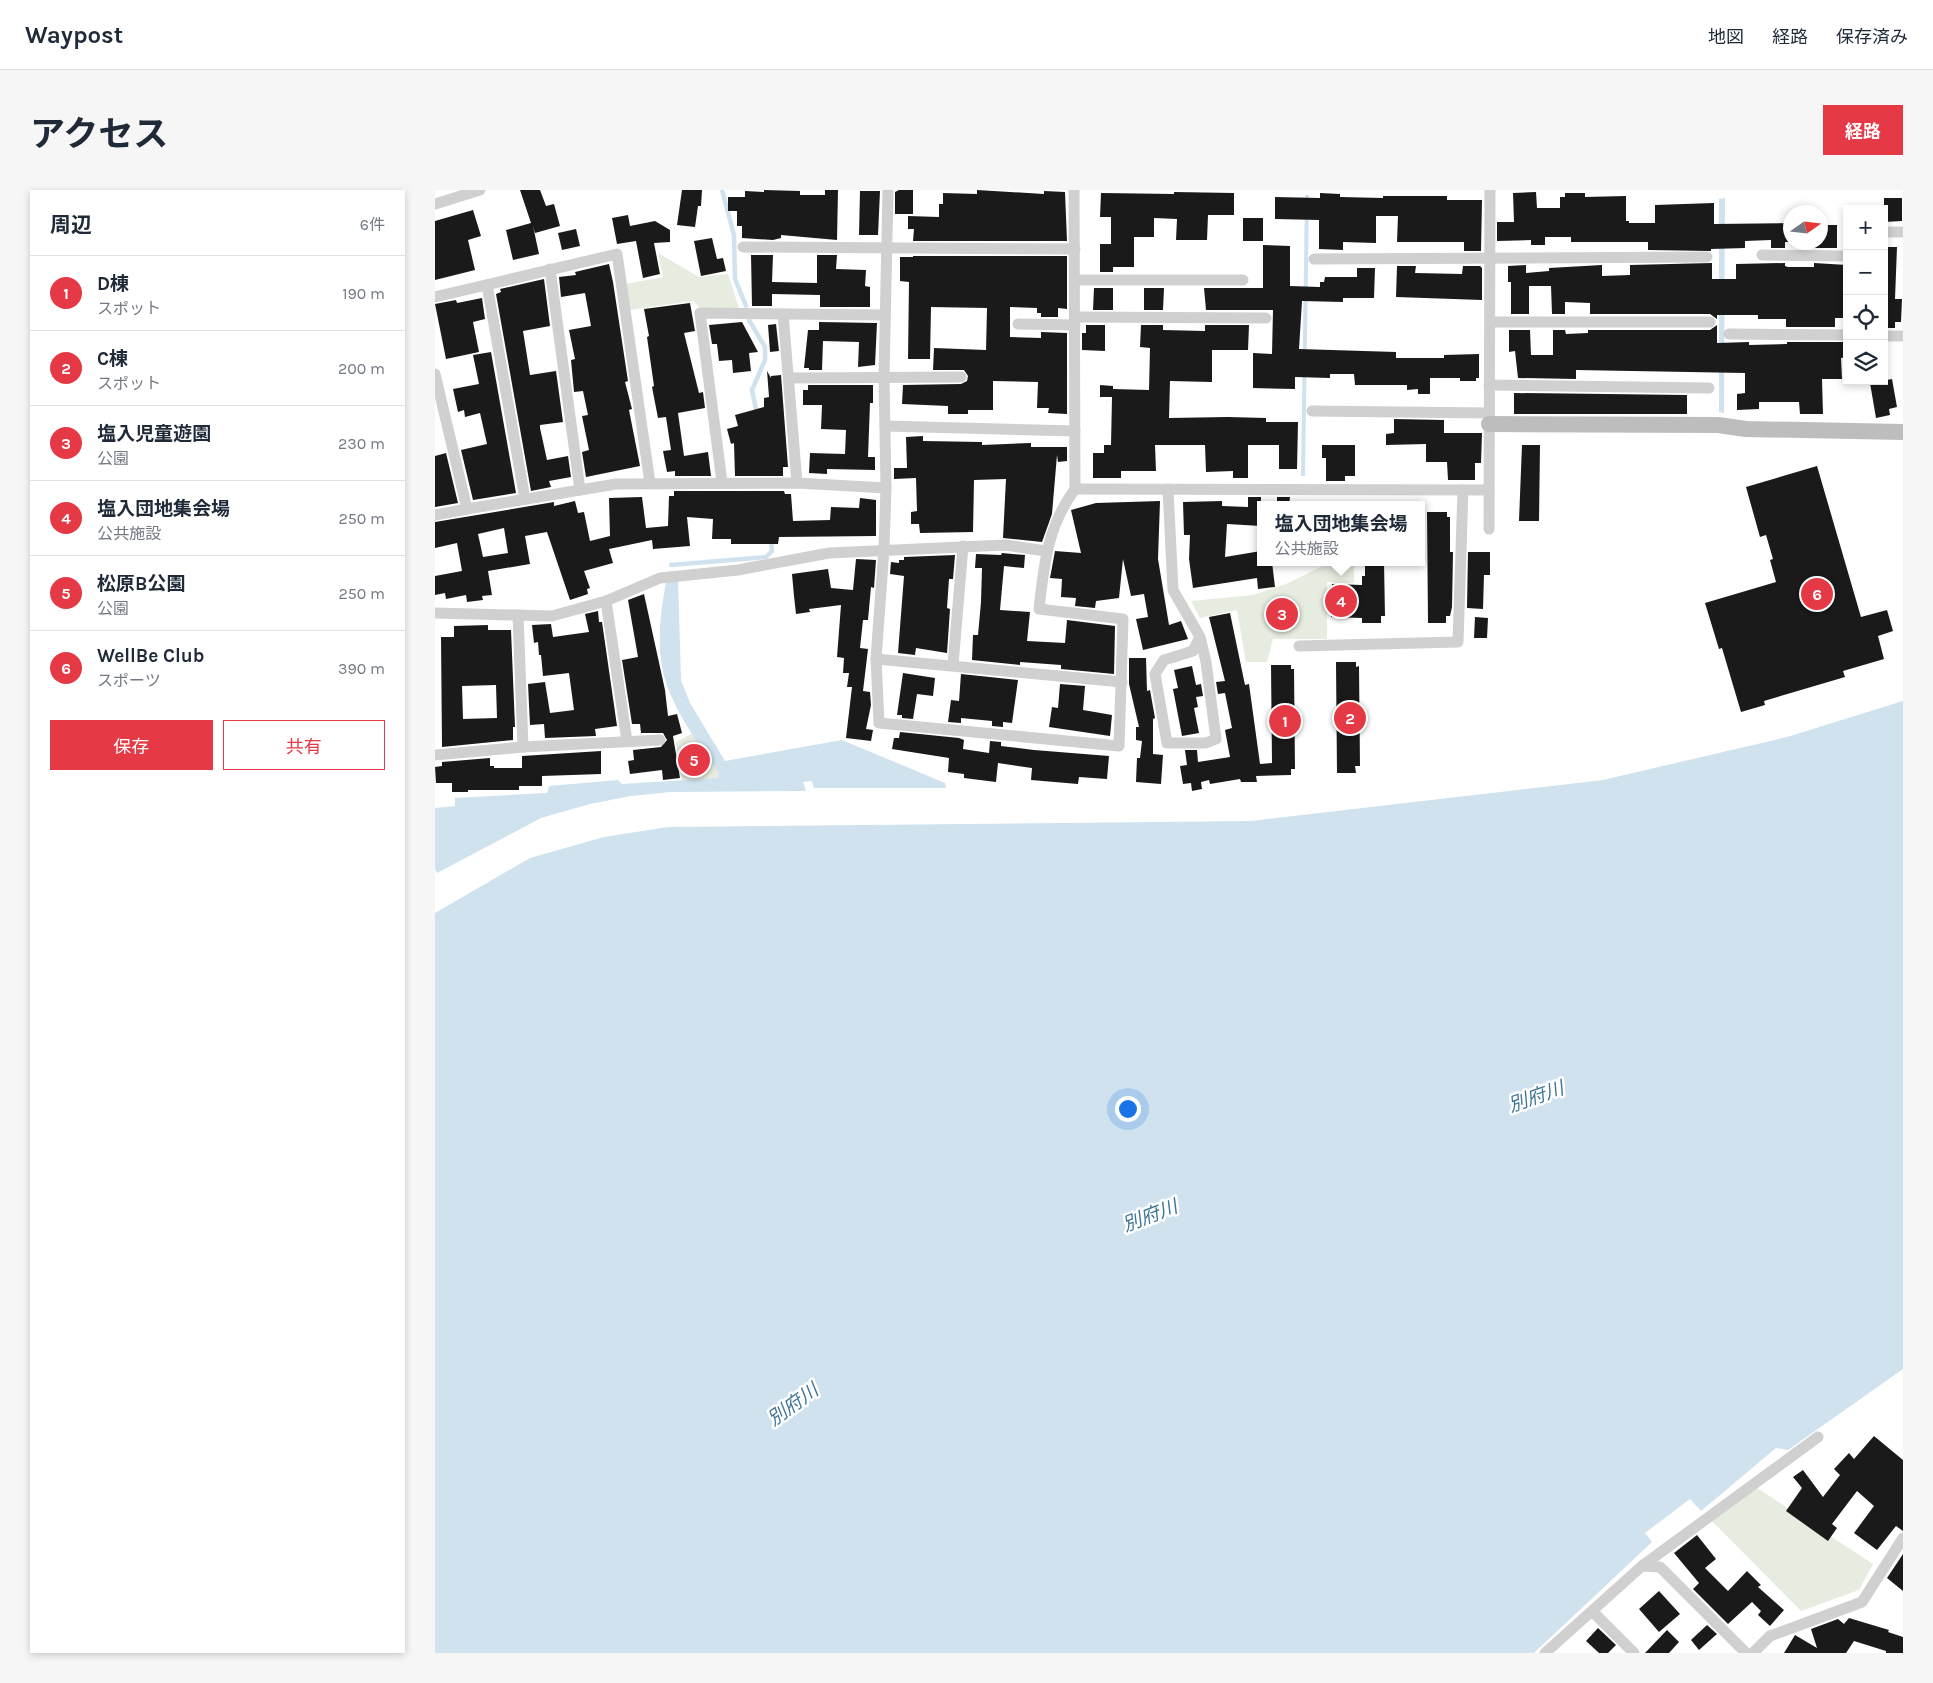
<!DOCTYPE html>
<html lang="ja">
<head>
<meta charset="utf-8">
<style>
  body { margin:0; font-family:Karla,"Noto Sans JP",sans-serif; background:#f6f6f7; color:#1f2937 }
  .controls { position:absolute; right:15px; top:15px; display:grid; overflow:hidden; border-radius:0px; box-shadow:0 2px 8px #0003 }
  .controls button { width:45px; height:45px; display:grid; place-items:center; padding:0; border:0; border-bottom:1px solid #e0e1e3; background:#fff; color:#1f2937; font:25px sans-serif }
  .compass { position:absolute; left:1348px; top:15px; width:45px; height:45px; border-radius:50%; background:#fff; box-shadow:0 2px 8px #0003; rotate:76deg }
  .you { position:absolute; left:692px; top:918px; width:18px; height:18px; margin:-12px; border:4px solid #fff; border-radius:50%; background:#1a73e8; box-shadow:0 0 0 8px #1a73e833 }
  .badge { display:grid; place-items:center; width:32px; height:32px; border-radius:50%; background:#e63946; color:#fff; font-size:16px; font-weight:700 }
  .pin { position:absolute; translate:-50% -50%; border:2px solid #fff; box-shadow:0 1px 5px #0006 }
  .popup { position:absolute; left:822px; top:311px; width:168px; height:65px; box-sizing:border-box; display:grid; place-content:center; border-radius:0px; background:#fff; filter:drop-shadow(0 1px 4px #0005); font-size:16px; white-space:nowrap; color:#747a83 }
  .popup b { font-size:19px; color:#1f2937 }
  .popup::after { content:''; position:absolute; left:50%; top:100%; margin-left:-10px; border:10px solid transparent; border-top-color:#fff }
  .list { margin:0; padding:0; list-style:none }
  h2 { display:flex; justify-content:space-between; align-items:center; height:65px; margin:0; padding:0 20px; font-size:21px }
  h2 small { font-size:16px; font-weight:400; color:#747a83 }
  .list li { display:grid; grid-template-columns:32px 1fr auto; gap:15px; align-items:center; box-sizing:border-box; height:75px; padding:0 20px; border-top:1px solid #e0e1e3 }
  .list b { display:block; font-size:19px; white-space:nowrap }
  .list p { margin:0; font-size:16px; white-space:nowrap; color:#747a83 }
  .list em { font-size:16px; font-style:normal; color:#747a83 }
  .actions { display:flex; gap:10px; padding:15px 20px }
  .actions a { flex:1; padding:11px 0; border:1px solid #e63946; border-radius:0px; text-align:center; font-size:18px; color:#e63946 }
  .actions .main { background:#e63946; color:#fff }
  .icon { flex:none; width:28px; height:28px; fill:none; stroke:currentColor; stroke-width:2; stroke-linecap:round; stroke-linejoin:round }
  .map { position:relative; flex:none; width:1468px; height:1463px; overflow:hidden; border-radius:0px }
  header { display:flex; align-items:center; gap:30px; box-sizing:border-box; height:70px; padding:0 25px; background:#fff; border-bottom:1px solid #e0e1e3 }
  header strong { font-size:24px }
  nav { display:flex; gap:28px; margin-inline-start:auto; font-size:18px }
  .intro { display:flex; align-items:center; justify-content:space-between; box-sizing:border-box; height:120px; padding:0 30px }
  h1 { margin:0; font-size:35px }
  .button { padding:12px 22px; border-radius:0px; background:#e63946; color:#fff; font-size:18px; font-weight:700 }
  main { display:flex; gap:30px; padding:0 30px }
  aside { flex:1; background:#fff; border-radius:0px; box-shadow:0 2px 8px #0003 }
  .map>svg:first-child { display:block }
  .green { fill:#e6ecdf }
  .water { fill:#cfe2ee }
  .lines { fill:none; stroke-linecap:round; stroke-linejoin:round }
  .stream { stroke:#cfe2ee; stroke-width:4.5 }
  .building { fill:#1a1a1a; fill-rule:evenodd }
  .street { stroke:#d0d0d0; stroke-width:11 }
  .secondary { stroke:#bdbdbd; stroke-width:16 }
  .labels { text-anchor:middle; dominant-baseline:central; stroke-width:5; stroke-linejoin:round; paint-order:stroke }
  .water-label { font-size:19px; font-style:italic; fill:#3f7597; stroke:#fff }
</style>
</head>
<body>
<header>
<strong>Waypost</strong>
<nav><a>地図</a><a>経路</a><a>保存済み</a></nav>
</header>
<div class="intro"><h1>アクセス</h1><a class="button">経路</a></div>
<main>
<aside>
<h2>周辺<small>6件</small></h2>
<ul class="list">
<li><span class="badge">1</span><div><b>D棟</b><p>スポット</p></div><em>190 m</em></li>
<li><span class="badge">2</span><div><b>C棟</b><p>スポット</p></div><em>200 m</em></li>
<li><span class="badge">3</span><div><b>塩入児童遊園</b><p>公園</p></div><em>230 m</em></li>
<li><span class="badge">4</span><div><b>塩入団地集会場</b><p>公共施設</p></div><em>250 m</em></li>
<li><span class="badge">5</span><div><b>松原B公園</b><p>公園</p></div><em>250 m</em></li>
<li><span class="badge">6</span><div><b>WellBe Club</b><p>スポーツ</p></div><em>390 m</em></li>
</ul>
<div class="actions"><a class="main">保存</a><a>共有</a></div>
</aside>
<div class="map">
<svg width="1468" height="1463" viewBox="0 0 1468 1463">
  <rect width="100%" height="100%" fill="#fff"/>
  <g class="green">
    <polygon points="223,63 264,87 293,84 304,118 265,118 258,111 194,120 190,94 228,87"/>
    <polygon points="896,372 919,372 919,393 892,392 892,449 838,449 832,472 811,472 802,420 765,428 756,411 818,405 851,394"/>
    <polygon points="258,543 284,583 282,588 247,590 241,552"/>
    <polygon points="1319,1296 1438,1374 1424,1400 1366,1421 1275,1329"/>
  </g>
  <g class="water">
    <polygon points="870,5 874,5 870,286 866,286"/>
    <polygon points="1290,8 1289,223 1284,222 1284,9"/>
    <path d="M243,390L246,490L255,513L290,571L407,550L510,593L511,598H379L377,591L368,592L371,601L235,602L196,606L155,614L106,628L2,683L0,679V618L20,616V608L112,603L114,596L183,590L187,594L282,588L284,583C263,554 232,511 227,476C222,448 226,420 231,392Z"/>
    <polygon points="1468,511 1468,1179 1353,1260 1341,1258 1266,1321 1255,1309 1210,1343 1217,1352 1099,1463 0,1463 0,723 95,668 169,647 233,637 816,631 1168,590 1352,547"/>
  </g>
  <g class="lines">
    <g class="stream">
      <polyline points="287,0 299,45 300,89 311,116"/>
      <polyline points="314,130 330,157 330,170 317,200 322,224"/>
      <polyline points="236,375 331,367 337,361 336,350"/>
    </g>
  </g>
  <g class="building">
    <polygon points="85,0 105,0 111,16 119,14 125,36 100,43 98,36 104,64 78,70 71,40 96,33"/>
    <polygon points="247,0 267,0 266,16 263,16 260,37 242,35"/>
    <polygon points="329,0 365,1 365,5 390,5 390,0 403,0 402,50 346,45 346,48 338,50 307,48 307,36 302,36 302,21 293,21 293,7 310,7 310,1 329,2"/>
    <polygon points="464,0 478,0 478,24 460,24 460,2"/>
    <polygon points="542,0 609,4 609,1 630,2 632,51 478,51 479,39 473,39 473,26 504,27 504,14 508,14 508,3 542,4"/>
    <polygon points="425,1 445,1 443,45 424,45"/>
    <polygon points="739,2 799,3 799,25 773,25 772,50 741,50 742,29 719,28 719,47 699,47 699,77 678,77 678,82 665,82 665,54 676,54 676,27 665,27 666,3 739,4"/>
    <polygon points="1101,2 1102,18 1125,18 1125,7 1130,7 1130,3 1150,3 1150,7 1191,6 1191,31 1194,31 1194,33 1220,33 1220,15 1279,13 1279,34 1356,33 1356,52 1350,52 1350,58 1336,58 1336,50 1310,51 1310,58 1276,59 1276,61 1213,60 1213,52 1136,52 1136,47 1110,47 1110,55 1096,55 1096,50 1062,51 1062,32 1079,32 1078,3"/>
    <polygon points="885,3 905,4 905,7 948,8 948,6 1012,6 1012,10 1047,10 1046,61 1029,61 1029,52 962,52 963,26 941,26 941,53 908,52 908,60 884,59 884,30 840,29 840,7 885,8"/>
    <polygon points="1449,8 1467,8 1467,31 1449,32"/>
    <polygon points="38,20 46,46 33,50 40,80 0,90 0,31"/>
    <polygon points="193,25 195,36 220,31 235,40 235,52 219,53 225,84 208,88 201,51 182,54 177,28"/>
    <rect x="808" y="28" width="20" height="23"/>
    <polygon points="1386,35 1402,35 1402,58 1379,58 1379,52 1386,52"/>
    <polygon points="141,39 145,56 127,60 123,43"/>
    <polygon points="277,48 282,69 288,68 291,81 266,86 259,51"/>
    <polygon points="828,55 855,56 855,96 885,97 885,92 889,92 890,87 922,87 922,78 940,78 939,108 908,108 908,112 867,111 864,159 961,162 961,168 1009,168 1009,165 1044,164 1044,188 1041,188 1041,191 1025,191 1025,188 995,188 995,204 983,204 983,199 972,200 972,195 920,195 919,184 895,184 895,188 860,187 860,199 818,198 818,163 837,164 838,120 771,120 769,98 828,98"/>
    <polygon points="1449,57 1462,57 1460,109 1467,109 1466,132 1460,132 1460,138 1449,138"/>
    <polygon points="316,65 338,65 337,92 382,93 382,65 402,65 401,79 431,80 430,96 435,97 435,117 385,117 385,105 337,104 337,116 317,116"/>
    <polygon points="478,66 632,66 632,119 623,118 623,127 606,127 606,123 602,123 602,118 575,117 575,147 606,148 606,142 632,143 632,224 613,223 614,218 602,218 603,192 558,191 558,220 533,220 533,224 513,224 513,216 467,214 468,195 526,194 532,191 533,186 529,180 498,180 499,158 551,160 552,118 496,117 495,169 473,169 474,92 465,91 465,67 478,67"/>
    <polygon points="1277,73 1277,89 1301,89 1301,74 1350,73 1350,76 1353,77 1379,77 1379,73 1412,75 1412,128 1400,128 1400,137 1351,137 1351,129 1323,129 1323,125 1282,125 1282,129 1275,124 1155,124 1155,113 1130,112 1130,124 1117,124 1116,96 1094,96 1094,124 1076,124 1076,92 1073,92 1073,76 1091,75 1091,83 1114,81 1114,78 1167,75 1167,86 1195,85 1195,75"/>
    <polygon points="174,74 178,92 193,191 190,192 197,219 194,220 205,276 151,287 147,262 154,260 147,226 153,225 148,201 139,202 136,170 140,169 134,140 156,136 150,103 126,107 124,87 141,85 140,82"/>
    <polygon points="962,76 981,76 980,83 1027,84 1028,76 1045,76 1047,78 1047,110 961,107"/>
    <polygon points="109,89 115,136 88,141 95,185 121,181 128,232 105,235 105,238 112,270 133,266 136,287 114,291 116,297 96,301 61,104 66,102 65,99"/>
    <polygon points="659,98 678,98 678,120 658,120"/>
    <polygon points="709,98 729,98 728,120 709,120"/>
    <polygon points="47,108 50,129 38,132 44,162 11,169 0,114 21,110 22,113"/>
    <polygon points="255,113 260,141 249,143 264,203 268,202 270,218 243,223 249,266 273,262 276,286 240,286 240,281 232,282 228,261 236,260 231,227 223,228 217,197 219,196 212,147 214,146 209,119"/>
    <polygon points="307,132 323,162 314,163 316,181 298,183 297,170 284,171 282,154 277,154 274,135"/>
    <polygon points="384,132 442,133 440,175 423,177 424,152 388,151 387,180 374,180 374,178 369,178 373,140 384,140"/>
    <polygon points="341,134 344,161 335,162 333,135"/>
    <polygon points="651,135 670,135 670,161 647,160 647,143 651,143"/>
    <polygon points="706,135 728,135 728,140 770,141 770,135 814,135 813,160 777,160 777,192 735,191 734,228 793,227 831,228 831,232 863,232 862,279 844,279 844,255 813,255 813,288 798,288 798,281 771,282 770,255 720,255 721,281 686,281 686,288 658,288 658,263 669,263 669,255 676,255 677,207 665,207 665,195 678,196 678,199 714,200 715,158 705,157"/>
    <polygon points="1282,135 1282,153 1314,152 1314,155 1352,154 1352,152 1412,152 1412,167 1406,168 1407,189 1387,189 1388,224 1365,224 1364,212 1324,212 1324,219 1302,220 1302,204 1310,203 1310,183 1141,180 1141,189 1083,188 1080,161 1074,162 1074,140 1095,140 1096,165 1118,165 1118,140 1130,140 1131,144 1153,143 1153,140 1275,140"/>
    <polygon points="56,162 81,303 38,310 26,260 52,254 45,223 30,227 29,220 23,222 18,199 44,194 38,165"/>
    <polygon points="332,181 336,188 336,186 346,185 353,277 348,277 348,286 300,286 299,253 296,254 292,239 303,236 300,225 329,217 329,208 334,207"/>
    <polygon points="1457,189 1462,217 1454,219 1455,225 1441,228 1435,193"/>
    <polygon points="373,195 438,195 438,213 435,213 433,267 440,267 440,280 392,279 392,284 374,283 375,263 410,264 411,240 386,239 387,215 368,215 368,200 373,200"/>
    <polygon points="1079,203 1252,205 1252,224 1079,224"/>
    <polygon points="959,229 1009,230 1009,243 1047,243 1046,273 1040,273 1040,290 1013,290 1012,272 991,272 991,254 951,255 951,244 959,243"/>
    <polygon points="488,246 488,251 547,252 547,255 596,253 596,257 632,257 632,271 623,272 622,265 617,324 607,352 568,348 571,289 539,290 538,342 485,343 484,334 476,334 476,322 482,321 481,288 459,289 459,278 472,278 471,247"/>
    <polygon points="887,255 920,255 920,286 910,286 910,291 891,291 891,268 887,268"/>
    <polygon points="1087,255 1105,255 1104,331 1084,331"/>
    <polygon points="11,263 23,313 0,317 0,266"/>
    <polygon points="1382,276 1426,427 1452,420 1458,441 1443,446 1449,469 1408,481 1410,487 1329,511 1330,515 1306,522 1287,458 1284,459 1270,413 1341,392 1335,370 1338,369 1331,345 1325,347 1311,297"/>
    <path d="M239,301H349L350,304H356L358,331L395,330L396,317L424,318L425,308L441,310V346L344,347L343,354H296V349H277L278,329L252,327L255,356L218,359L217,350L174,359L178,373L149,381L155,398L152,399L153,404L135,410L112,342L90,346L95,374L53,381L57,405L47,406L48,410L32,412L31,405L11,409L10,403L0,405V386L27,381L22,353L0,358V332L119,312V316L140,311L143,323L149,322L155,351L175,346L174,308L207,307L211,338L233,336L234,306H239ZM69,338L73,363L48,367L43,344Z"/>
    <polygon points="813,307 826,307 826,336 792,334 790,367 826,361 826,372 837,372 840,397 823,399 822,388 758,398 754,369 755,345 749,345 748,312 787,311 787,316 813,317"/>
    <polygon points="842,307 855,307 854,315 842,315"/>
    <polygon points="725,311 723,369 734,435 746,431 753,449 708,460 701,429 713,427 709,404 696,406 688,369 684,408 661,411 660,418 640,416 641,408 626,407 627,389 615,388 620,361 646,363 636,320 661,313"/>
    <polygon points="992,322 1012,322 1012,327 1015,327 1015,362 1018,362 1017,417 1015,426 1011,426 1011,433 993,433"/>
    <polygon points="1033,362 1055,362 1055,385 1049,385 1048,419 1032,418"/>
    <polygon points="567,363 590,365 589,378 569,376 565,420 595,422 592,451 630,453 632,430 680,436 679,484 626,479 626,475 585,472 585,475 537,470 538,445 543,445 546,412 547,378 540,378 541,364 566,365"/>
    <polygon points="520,365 518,389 514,389 512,418 515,419 512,463 481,458 480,465 463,463 469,386 455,384 456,372 464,373 464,370 469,370 469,367"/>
    <polygon points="421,369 441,370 439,398 436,397 433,430 428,430 425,458 433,459 428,501 435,502 436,515 431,539 438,540 436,551 411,548 417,497 412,497 414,483 408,483 409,468 402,467 406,415 374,419 375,422 361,424 359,406 357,384 393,379 396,398 418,400"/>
    <polygon points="930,372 949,372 950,426 946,426 946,433 927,433 927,428 896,427 897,394 927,395 927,386 930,386"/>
    <polygon points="209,404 230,500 233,526 242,524 247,543 238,546 245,588 228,590 227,580 195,584 193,571 199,570 198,560 226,557 232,550 228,543 206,543 205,534 197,534 187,470 203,467 193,410"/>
    <polygon points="163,421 164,432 167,432 182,536 160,539 161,546 110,548 109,534 95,535 93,494 110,492 115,523 139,520 134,483 108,486 106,465 104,465 103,452 99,453 97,435 116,434 118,447 154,442 150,424"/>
    <polygon points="795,423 810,495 814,494 825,574 837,573 836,475 856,475 856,479 859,479 860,579 856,579 856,585 821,586 822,592 806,592 805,589 775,594 774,590 766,592 767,599 757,601 756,593 748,594 745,576 752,575 750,560 762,560 763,572 795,567 790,540 797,538 790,503 783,504 781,492 790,491 774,427"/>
    <polygon points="1040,427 1053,428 1052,448 1039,448"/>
    <path d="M53,435V440H76L80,537H78V550L7,557L6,447H19V436ZM61,495L62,528L28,529L27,496Z"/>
    <polygon points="694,468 711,468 712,501 715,500 720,528 718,529 718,564 728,565 726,594 701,592 702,568 705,568 707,551 701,550 701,537 704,537 694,494"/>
    <polygon points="901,472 921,472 921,477 924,476 925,576 920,576 921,583 902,583"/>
    <polygon points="757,476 761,495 766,494 768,506 761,507 763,517 759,518 764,543 747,546 738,499 743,498 739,480"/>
    <polygon points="468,483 500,488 498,506 482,504 478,529 467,528 467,525 462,525"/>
    <polygon points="526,484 583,490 577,533 568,532 568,537 557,536 557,531 526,528 526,533 513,532 516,510 524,511"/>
    <polygon points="625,494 650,496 648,520 677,525 675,546 614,537 617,517 623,518"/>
    <polygon points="465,542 524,548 529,550 528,559 554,563 555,551 566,552 566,556 599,560 674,566 672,589 644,587 643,594 596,590 597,578 563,573 561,592 529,588 529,584 513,582 514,568 457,559 459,548 464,548"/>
    <polygon points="166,561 166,584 107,586 107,596 84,596 84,600 33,600 33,602 17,602 17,593 1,593 0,577 7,576 7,572 55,568 55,576 59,576 59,578 87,578 87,566"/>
    <polygon points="1439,1246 1468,1270 1468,1341 1461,1336 1442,1360 1419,1343 1439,1316 1422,1301 1397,1334 1402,1338 1393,1351 1351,1321 1367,1298 1358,1287 1368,1280 1388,1307 1405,1285 1399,1279 1414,1263 1419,1269"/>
    <polygon points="1262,1345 1281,1369 1270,1378 1293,1401 1312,1381 1326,1395 1323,1397 1349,1420 1335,1436 1323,1425 1326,1421 1317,1412 1293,1434 1258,1399 1264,1393 1239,1363"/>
    <polygon points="1468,1364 1468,1401 1452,1388"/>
    <polygon points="1224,1401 1245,1424 1224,1442 1204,1419"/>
    <polygon points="1414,1428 1454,1440 1453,1442 1468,1447 1468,1463 1451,1463 1451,1461 1419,1451 1411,1463 1349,1463 1360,1445 1382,1458 1376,1439 1403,1429 1409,1434"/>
    <polygon points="1272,1435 1282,1444 1264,1460 1256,1450"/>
    <polygon points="1163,1438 1181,1455 1173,1463 1164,1463 1151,1451"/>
    <polygon points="1232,1440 1244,1452 1234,1463 1210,1463"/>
  </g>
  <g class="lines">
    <g class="street">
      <path d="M453,0L449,187L451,298L449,359L441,469L444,533L684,556L688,429L604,419C609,375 612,337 640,299L639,0"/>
      <polyline points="0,14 45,0"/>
      <polyline points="1449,42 1468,42"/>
      <polyline points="308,57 640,59"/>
      <polyline points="1327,65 1412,66"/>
      <polyline points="879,69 1272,67"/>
      <polyline points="115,79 145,300"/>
      <polyline points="640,90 808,90"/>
      <polyline points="52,95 90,309"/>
      <polyline points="0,107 182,64 215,293"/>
      <polyline points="348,124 362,293"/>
      <polyline points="640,127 831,128"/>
      <polyline points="1055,132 1275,132"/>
      <polyline points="583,134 640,135"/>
      <polyline points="1294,144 1412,145"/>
      <polyline points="1449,146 1468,146"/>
      <polyline points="0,184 32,319 181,294 362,293 451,298"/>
      <polyline points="354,188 526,187"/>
      <polyline points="1054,195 1274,198"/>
      <polyline points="877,221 1054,223"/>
      <polyline points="450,236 640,241"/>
      <polyline points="287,292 265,123 450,125"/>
      <polyline points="640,299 1054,300"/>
      <polyline points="733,299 738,400 765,447 771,472 781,549 771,553 732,553 720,484 729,470 758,461 765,447"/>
      <polyline points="0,325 32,319"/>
      <polyline points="1054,339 1055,0"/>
      <polyline points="171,411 192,551"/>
      <polyline points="0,423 117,426 171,411 225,388 303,380 394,363 570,355 611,361"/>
      <polyline points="83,425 88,557"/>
      <polyline points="864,456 1023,452 1028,300"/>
      <polyline points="441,469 687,492"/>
      <polyline points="518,475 528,356"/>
      <polyline points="0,565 88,557 225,550"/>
      <polyline points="1207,1376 1225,1377 1311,1463"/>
      <polyline points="1158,1422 1199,1463"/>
      <polyline points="1110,1463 1207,1376 1383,1247"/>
      <polyline points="1318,1463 1335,1446 1427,1412 1468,1348"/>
    </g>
    <polyline class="secondary" points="1054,234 1283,235 1311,239 1468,242"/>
  </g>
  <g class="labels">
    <g class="water-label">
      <text transform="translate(1101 907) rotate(-19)">別府川</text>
      <text transform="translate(715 1026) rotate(-21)">別府川</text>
      <text transform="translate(358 1215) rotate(-36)">別府川</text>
    </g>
  </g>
</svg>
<div class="controls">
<button>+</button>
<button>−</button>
<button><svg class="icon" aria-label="locate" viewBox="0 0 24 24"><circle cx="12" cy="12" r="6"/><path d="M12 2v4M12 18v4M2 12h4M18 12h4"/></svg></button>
<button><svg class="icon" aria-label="layers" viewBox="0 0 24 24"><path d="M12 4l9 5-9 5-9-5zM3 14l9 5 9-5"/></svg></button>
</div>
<svg class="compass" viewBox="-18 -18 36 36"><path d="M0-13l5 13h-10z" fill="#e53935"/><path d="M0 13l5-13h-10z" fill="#747a83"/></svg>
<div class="you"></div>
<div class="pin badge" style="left:850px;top:531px">1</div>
<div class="pin badge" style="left:915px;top:528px">2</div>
<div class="pin badge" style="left:847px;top:424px">3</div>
<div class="pin badge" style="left:906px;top:411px">4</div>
<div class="popup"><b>塩入団地集会場</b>公共施設</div>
<div class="pin badge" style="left:259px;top:570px">5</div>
<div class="pin badge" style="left:1382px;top:404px">6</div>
</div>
</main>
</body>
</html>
